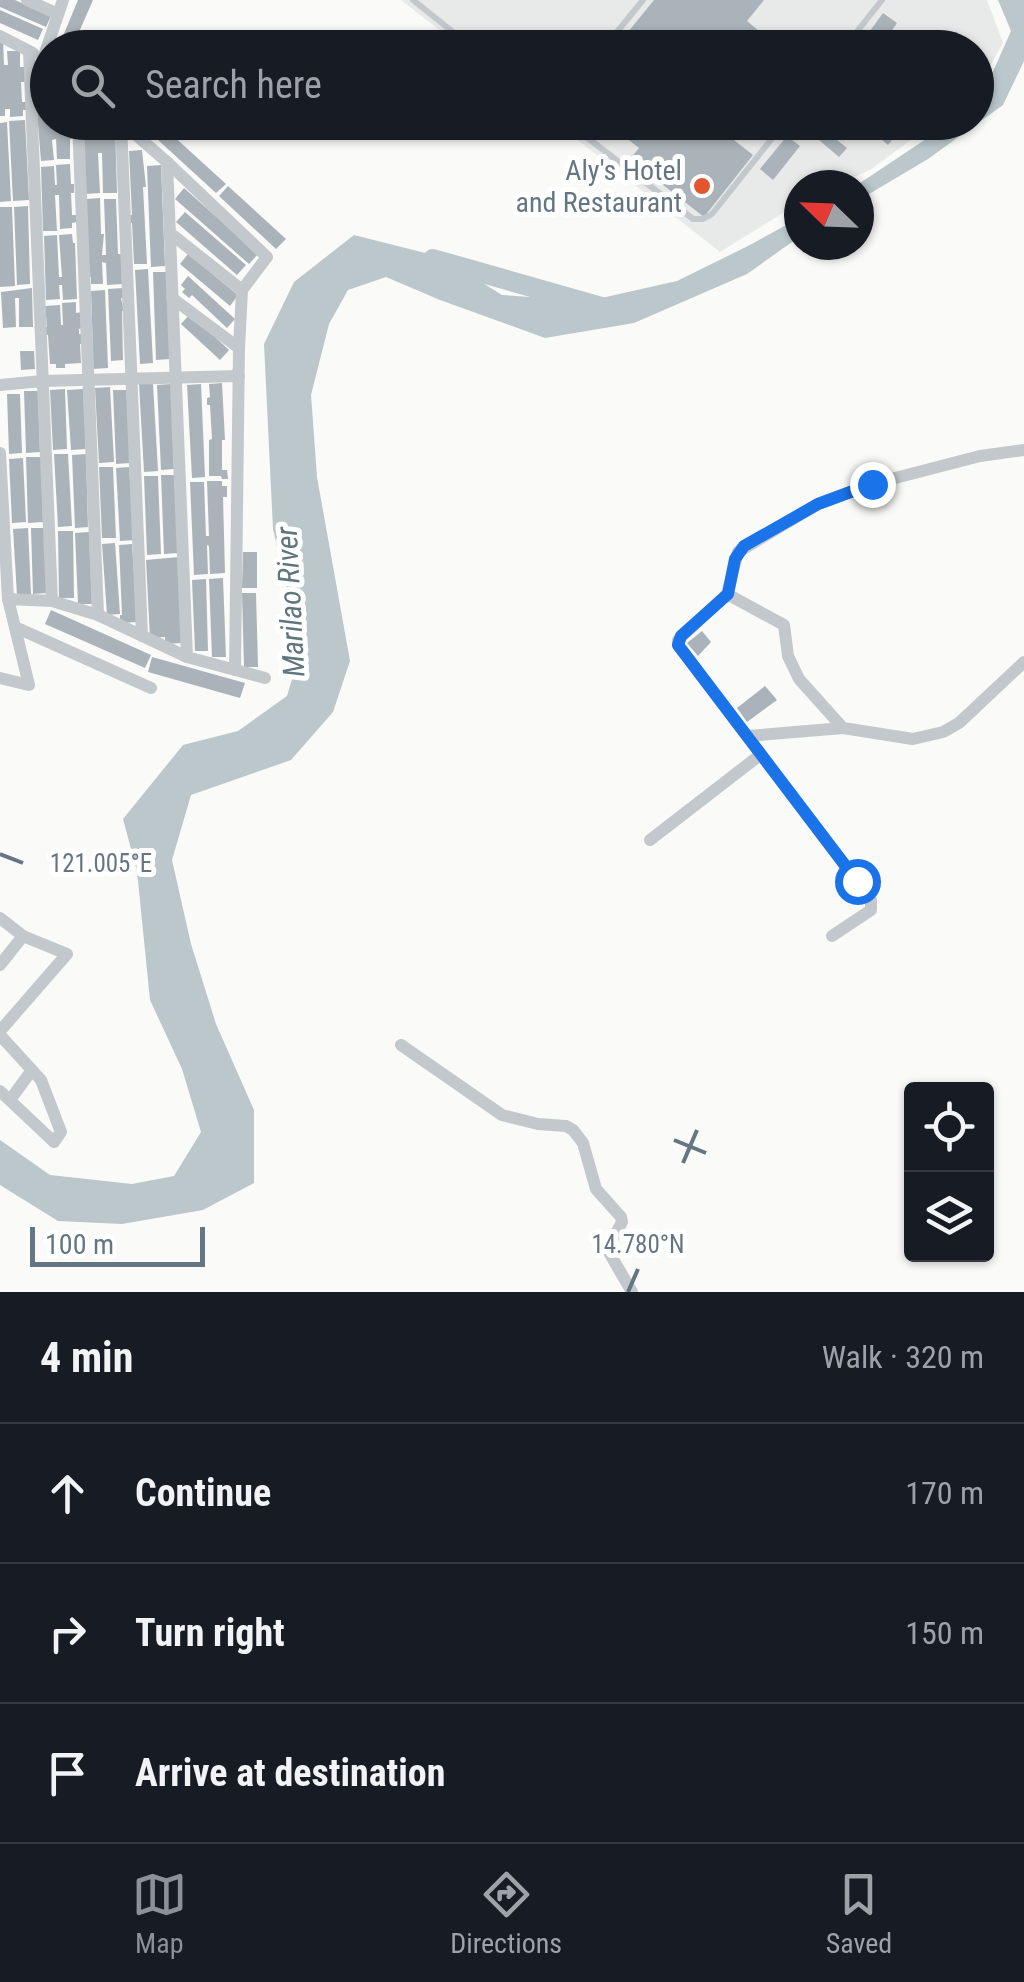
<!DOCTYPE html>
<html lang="en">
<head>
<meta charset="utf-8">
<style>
  body { margin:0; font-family:"Roboto Condensed",sans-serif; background:#242831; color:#f1f3f6 }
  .controls { position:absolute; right:30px; bottom:30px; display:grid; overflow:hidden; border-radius:10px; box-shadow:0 2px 8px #0004 }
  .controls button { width:90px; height:90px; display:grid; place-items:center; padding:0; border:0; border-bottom:2px solid #363941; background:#171b24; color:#f1f3f6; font:50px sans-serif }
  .compass { position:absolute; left:784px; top:170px; width:90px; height:90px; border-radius:50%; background:#171b24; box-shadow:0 2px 8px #0004; rotate:293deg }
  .scale { position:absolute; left:30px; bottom:25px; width:175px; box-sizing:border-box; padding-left:10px; border:5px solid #657683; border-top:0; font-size:28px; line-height:35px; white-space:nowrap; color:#657683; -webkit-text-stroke:8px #fff; paint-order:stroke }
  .stop { position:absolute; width:30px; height:30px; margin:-22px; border:8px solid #1a73e8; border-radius:50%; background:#fff }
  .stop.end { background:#1a73e8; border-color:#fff; box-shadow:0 2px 10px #0008 }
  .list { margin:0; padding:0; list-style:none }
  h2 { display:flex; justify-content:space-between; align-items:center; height:130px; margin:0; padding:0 40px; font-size:42px }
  h2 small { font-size:32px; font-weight:400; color:#9ea1a6 }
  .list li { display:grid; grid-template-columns:65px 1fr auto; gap:30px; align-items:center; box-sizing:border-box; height:140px; padding:0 40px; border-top:2px solid #363941 }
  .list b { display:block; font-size:38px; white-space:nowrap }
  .list em { font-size:32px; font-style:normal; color:#9ea1a6 }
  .icon { flex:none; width:55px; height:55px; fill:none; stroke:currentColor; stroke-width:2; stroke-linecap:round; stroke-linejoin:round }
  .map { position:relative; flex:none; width:1024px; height:1292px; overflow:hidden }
  .search { position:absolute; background:#171b24; box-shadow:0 2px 8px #0004; left:30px; right:30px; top:30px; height:110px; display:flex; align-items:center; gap:25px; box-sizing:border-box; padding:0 35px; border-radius:55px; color:#9ea1a6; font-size:38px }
  .sheet { height:550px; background:#171b24 }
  nav { display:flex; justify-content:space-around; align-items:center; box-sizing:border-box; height:140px; border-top:2px solid #363941; background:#171b24; font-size:28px; color:#9ea1a6 }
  nav a { display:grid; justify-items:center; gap:5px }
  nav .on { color:#8c9099 }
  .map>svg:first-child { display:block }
  .built { fill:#e8e9e9 }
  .water { fill:#bbc7cb }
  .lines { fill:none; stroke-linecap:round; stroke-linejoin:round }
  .river { stroke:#bbc7cb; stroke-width:20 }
  .building { fill:#aab3b9 }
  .service { stroke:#c3c8cc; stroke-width:6 }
  .minor { stroke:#c3c8cc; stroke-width:12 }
  .route { stroke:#1a73e8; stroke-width:12 }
  .ticks { fill:none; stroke:#657683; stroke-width:4 }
  .poi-dot { fill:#e4572e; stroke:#fff; stroke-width:4 }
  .labels { text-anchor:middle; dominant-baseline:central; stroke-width:10; stroke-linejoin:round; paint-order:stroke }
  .poi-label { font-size:28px; fill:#657683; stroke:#fff; text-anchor:end }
  .water-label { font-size:30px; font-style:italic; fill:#60757c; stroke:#fff }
  .ticks-label { font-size:25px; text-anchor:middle; fill:#657683; stroke:#fff; stroke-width:10; stroke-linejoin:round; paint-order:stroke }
</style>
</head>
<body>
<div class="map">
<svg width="1024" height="1292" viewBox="0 0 1024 1292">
  <rect width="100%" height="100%" fill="#fafaf8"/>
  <g class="built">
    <polygon points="401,0 987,0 1003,43 977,89 976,48 461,47"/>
    <polygon points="556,123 934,123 870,170 837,185 799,185 799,203 720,252"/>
  </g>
  <g class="water">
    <polygon points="998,0 1024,0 1024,61 1003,105 928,159 859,200 857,185 950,123 976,122 977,104 980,101 1011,31"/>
    <polygon points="799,218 799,237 747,274 634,323 545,338 440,300 386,277 348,290 329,324 311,395 317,477 350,661 333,712 291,760 191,795 172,860 191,944 216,1024 254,1110 254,1183 203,1210 122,1224 58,1221 0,1185 0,1140 50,1175 132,1184 174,1176 201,1132 182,1069 150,1000 137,871 123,819 183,745 238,731 287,696 301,649 273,529 264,344 294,282 354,235 441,257 502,295 588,301 677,281 748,246"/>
  </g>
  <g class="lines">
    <polyline class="river" points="433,259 602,307"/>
  </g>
  <g class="building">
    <polygon points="0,0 15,0 51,16 46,27 0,7"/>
    <polygon points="78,0 93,0 72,48 58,48"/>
    <polygon points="654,0 764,0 747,21 765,36 755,48 615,48"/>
    <polygon points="0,10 43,29 38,40 0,23"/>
    <polygon points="883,13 897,23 880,48 852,48 859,40 862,42"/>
    <polygon points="0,39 3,39 4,65 8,65 7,51 20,51 20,67 26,67 26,82 21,82 22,102 26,102 26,110 23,110 23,116 10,117 10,109 5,109 5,116 0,116"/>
    <polygon points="48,95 48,122 72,123 73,139 70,139 70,159 57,159 56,139 52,140 54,160 41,161 37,112 33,96"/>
    <polygon points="25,120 29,200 13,201 9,121"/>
    <polygon points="7,122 11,201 0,202 0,123"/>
    <polygon points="85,122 97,122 97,136 102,135 102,122 115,122 117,193 103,193 102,153 98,153 100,193 86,194 82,137 85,137"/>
    <polygon points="152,122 158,122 226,184 216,193 146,129"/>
    <polygon points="606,122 711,122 753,155 704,217 630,159 639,148"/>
    <polygon points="861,122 907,122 888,145"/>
    <polygon points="826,131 847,148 839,157 819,140"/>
    <polygon points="787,136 800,146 773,180 760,169"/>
    <polygon points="142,150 146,187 143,187 147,264 134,264 132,223 129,223 129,215 132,215 129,151"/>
    <polygon points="70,164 71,184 74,184 74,193 71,193 72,215 76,215 77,222 72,223 72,228 60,229 59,195 55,195 57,231 43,231 41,167 54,166 55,185 57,185 56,165"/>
    <polygon points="161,165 165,266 151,267 147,166"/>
    <polygon points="228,186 286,239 276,249 219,196"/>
    <polygon points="184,188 258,254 249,264 175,199"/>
    <polygon points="100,198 101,234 104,234 102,255 106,255 104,199 116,199 118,254 124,254 122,284 107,285 106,263 102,262 103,284 91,284 91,277 87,277 87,199"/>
    <polygon points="28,206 30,284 17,285 14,207"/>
    <polygon points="0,207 12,207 15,286 0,287"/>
    <polygon points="185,212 246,265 237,275 176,222"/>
    <polygon points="72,234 73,243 75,243 77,299 63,300 62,285 59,285 60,299 46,300 44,236 57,235 59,277 62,277 59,235"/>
    <polygon points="188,254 238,295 230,306 180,264"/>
    <polygon points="148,269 153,363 140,364 135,270"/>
    <polygon points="153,272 167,272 170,359 156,360"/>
    <polygon points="188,276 235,319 227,328 192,295 189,298 182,292 185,289 181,285"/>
    <polygon points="32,288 33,327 19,327 19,298 15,298 16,327 3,328 1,292"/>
    <polygon points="124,288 124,298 121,298 124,311 122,311 123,360 111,361 108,289"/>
    <polygon points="105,290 108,368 92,369 93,353 91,291"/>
    <polygon points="76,302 76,313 82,312 82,328 79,329 79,334 83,334 83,343 80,344 81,363 65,364 65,368 56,368 56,364 50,364 48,335 44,335 44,327 47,327 45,306 60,305 61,325 63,325 62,303"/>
    <polygon points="190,314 229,350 220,360 181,324"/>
    <polygon points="20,351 34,351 35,369 21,370"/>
    <polygon points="222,383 225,440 222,440 222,470 227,470 228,479 222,479 221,476 209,476 209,440 212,439 210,405 207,405 207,398 210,397 209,384"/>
    <polygon points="139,384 153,384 158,471 144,472"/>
    <polygon points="171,384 174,469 161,470 157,385"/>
    <polygon points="201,384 205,477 192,478 187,385"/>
    <polygon points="110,387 114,462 99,463 95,388"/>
    <polygon points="65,389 67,449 53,450 50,390"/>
    <polygon points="83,389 86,449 71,450 67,390"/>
    <polygon points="113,390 127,390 130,463 116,464"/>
    <polygon points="24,391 38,391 40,452 26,453"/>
    <polygon points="7,394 20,394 22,453 9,454"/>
    <polygon points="54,454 68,454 72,526 58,527"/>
    <polygon points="86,454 88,527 75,528 72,455"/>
    <polygon points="26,457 41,457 43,522 28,523"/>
    <polygon points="23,458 26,522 12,523 9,459"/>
    <polygon points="99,467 113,467 116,538 102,538"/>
    <polygon points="129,467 135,540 120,541 116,468"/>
    <polygon points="161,475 175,475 178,553 164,554"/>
    <polygon points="144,476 158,476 161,554 147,555"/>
    <polygon points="207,481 222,481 222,486 227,486 227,497 223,497 225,573 210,574 209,546 207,545 208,574 194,575 190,482 204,482 206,536 209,536"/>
    <polygon points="28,528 31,594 17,595 13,529"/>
    <polygon points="31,528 45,528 47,593 33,594"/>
    <polygon points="58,531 73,531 74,598 59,598"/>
    <polygon points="89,532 92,604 78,604 75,533"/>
    <polygon points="115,543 120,614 107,615 102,544"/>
    <polygon points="132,544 137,622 120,623 120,615 122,615 119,545"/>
    <polygon points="243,552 257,552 257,588 242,588"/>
    <polygon points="179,557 182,643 165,644 165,637 150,638 146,560"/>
    <polygon points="223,578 226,657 212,657 209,579"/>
    <polygon points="206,579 208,651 195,651 192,580"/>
    <polygon points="242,593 256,593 258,667 244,667"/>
    <polygon points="51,610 151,655 145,668 45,624"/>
    <polygon points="702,631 711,642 698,656 687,643"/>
    <polygon points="152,657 245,683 240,698 148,672"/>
    <polygon points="765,686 777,700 747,722 737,708"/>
  </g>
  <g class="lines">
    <g class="service">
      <polyline points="413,0 473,48"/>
      <polyline points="604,48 643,0"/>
      <polyline points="844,48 882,0"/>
      <polyline points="567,122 693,219 703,219 712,214 785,122"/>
    </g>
    <g class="minor">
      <polyline points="27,0 58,14"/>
      <polyline points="0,36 33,53"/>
      <polyline points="29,51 52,601"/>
      <polyline points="43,59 63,0"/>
      <polyline points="78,122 98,615"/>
      <polyline points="121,122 167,162 267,257 242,290 239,348 235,670"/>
      <polyline points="121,123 142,636"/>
      <polyline points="167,162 187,657"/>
      <polyline points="170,233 242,290"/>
      <polyline points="172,298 239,348"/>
      <polyline points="0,385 42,381 239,376"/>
      <polyline points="0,453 8,599"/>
      <polyline points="727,594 784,625 788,656 799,679 843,728"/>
      <polyline points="15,627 151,688"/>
      <polyline points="0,678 29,685 8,599 52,601 98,615 187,657 265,678"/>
      <polyline points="748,736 843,728 913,739 943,732 959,723 1024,662"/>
      <polyline points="650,840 760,755"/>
      <polyline points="0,918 23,936 67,954 0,1031"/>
      <path d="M832,936L871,910V900C807,815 742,730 678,645V640L727,594L738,552L818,504L872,484L980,456L1024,450"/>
      <polyline points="0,965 23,936"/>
      <polyline points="0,1035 41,1080 61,1132 54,1142 0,1091"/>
      <polyline points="401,1045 502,1115 538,1124 566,1126 573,1130 583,1143 596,1189 621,1217 622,1222 609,1246 610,1254 632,1292"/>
      <polyline points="10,1100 32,1070"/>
    </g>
  </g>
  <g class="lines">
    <polyline class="route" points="857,881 678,645 681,636 728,594 735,559 744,546 818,504 872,484"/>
  </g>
  <path class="ticks" d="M0,854L23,863M674,1140L706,1153M683,1163L697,1130M628,1292L638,1269"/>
  <circle class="poi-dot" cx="702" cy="186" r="10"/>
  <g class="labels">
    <g class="poi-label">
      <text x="682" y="170">Aly's Hotel<tspan x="682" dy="32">and Restaurant</tspan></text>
    </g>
    <g class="water-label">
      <text transform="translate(290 602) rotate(-93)">Marilao River</text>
    </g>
  </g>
  <g class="ticks-label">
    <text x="101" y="872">121.005°E</text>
    <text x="638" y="1253">14.780°N</text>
  </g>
</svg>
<div class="controls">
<button><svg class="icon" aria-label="locate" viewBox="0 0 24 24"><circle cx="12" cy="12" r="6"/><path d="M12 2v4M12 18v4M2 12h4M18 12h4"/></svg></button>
<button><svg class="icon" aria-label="layers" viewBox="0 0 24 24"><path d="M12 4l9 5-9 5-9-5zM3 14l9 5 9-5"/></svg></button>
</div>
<svg class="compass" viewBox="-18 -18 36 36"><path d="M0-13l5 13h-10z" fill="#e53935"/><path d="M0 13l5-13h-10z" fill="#9ea1a6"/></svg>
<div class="scale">100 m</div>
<div class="stop" style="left:857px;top:881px"></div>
<div class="stop end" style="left:872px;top:484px"></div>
<div class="search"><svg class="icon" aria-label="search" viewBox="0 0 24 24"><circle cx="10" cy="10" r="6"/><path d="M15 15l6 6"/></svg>Search here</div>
</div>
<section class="sheet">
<h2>4 min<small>Walk · 320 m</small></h2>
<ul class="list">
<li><svg class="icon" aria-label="ahead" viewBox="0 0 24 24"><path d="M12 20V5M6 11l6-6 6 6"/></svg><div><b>Continue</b></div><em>170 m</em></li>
<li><svg class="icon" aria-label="right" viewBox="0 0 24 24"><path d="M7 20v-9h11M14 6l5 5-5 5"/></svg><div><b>Turn right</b></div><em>150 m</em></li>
<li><svg class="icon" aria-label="arrive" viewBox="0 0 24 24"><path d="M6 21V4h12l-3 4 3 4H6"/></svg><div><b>Arrive at destination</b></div></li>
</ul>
</section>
<nav>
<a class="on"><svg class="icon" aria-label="map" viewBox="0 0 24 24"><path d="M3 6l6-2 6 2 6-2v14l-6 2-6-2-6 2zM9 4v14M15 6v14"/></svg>Map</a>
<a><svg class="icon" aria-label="directions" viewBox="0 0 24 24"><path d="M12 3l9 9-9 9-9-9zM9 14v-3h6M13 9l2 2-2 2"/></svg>Directions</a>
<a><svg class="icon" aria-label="saved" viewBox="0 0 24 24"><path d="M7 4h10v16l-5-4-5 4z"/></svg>Saved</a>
</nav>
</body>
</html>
